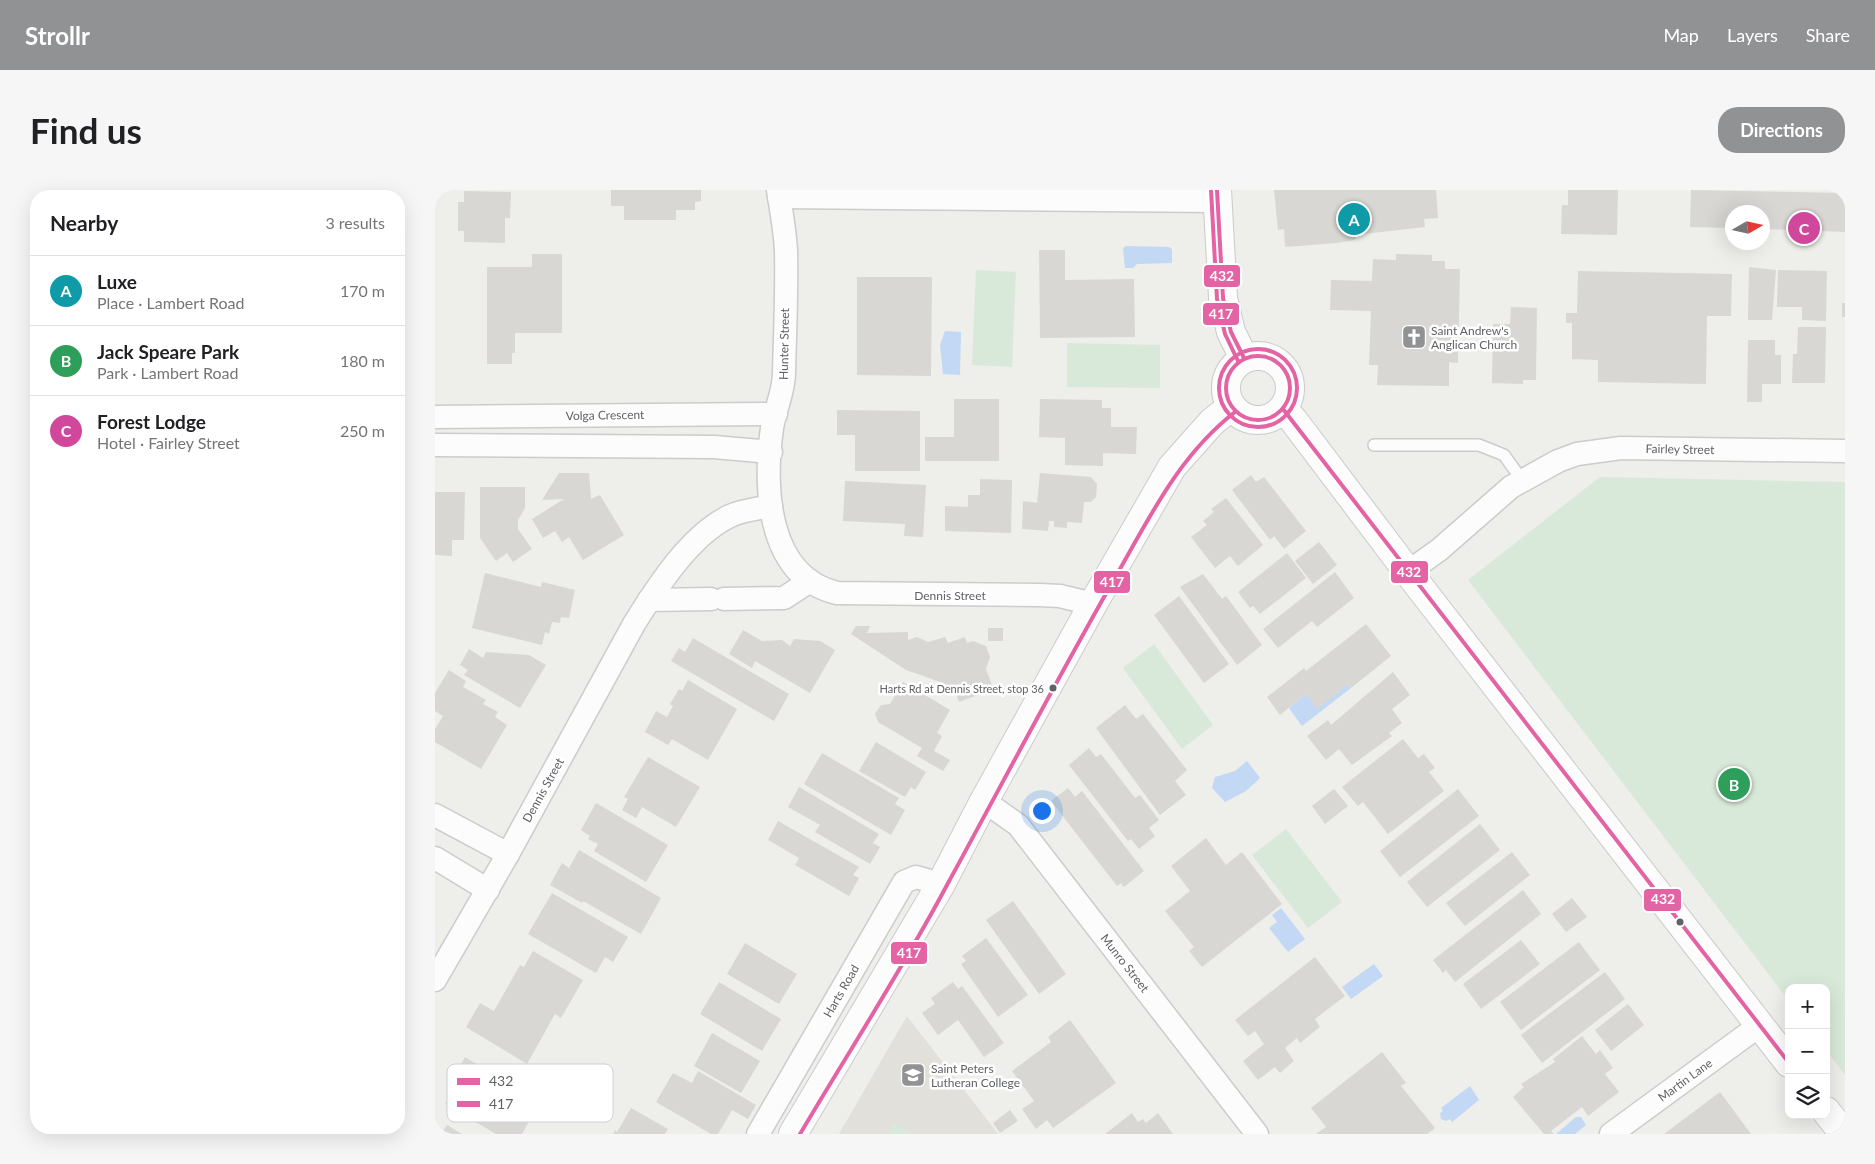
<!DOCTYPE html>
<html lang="en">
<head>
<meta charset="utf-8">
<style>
  body { margin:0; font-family:Lato,sans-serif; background:#f6f6f6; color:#202124 }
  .controls { position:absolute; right:15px; bottom:15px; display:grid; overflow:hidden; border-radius:10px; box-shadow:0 5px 20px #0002 }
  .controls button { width:45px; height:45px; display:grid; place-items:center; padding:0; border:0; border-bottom:1px solid #e0e0e0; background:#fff; color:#202124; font:25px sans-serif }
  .compass { position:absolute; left:1290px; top:15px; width:45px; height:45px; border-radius:50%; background:#fff; box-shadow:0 5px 20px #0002; rotate:81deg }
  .you { position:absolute; left:606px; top:620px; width:18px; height:18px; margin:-12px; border:4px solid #fff; border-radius:50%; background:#1a73e8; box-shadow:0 0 0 8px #1a73e833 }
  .badge { display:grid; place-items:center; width:32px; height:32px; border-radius:50%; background:#919294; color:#fff; font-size:16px; font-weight:700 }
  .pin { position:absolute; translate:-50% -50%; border:2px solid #fff; box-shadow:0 1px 5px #0006 }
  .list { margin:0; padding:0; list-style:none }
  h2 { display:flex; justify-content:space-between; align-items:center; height:65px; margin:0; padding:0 20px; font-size:21px }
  h2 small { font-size:16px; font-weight:400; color:#757577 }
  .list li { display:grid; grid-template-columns:32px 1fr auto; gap:15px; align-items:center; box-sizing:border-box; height:70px; padding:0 20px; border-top:1px solid #e0e0e0 }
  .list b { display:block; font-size:19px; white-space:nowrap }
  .list p { margin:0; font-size:16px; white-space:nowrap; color:#757577 }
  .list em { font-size:16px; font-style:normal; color:#757577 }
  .icon { flex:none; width:28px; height:28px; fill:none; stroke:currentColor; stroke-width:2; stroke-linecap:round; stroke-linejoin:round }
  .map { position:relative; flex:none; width:1410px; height:944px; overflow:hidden; border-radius:20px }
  header { display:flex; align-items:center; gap:30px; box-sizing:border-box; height:70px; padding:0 25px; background:#919294; color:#fff }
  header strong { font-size:24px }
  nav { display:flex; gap:28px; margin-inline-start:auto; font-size:18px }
  .intro { display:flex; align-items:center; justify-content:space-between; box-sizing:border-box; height:120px; padding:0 30px }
  h1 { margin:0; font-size:35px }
  .button { padding:12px 22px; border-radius:20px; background:#919294; color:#fff; font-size:18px; font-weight:700 }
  main { display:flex; gap:30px; padding:0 30px }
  aside { flex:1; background:#fff; border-radius:20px; box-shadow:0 5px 20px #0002 }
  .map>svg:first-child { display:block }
  .education { fill:#e1e0da }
  .green { fill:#d9e9d9 }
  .water { fill:#c2d8f4 }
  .building { fill:#d8d7d4 }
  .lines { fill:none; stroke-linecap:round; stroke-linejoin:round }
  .service-casing { stroke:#cbcccb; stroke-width:14 }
  .minor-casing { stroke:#cbcccb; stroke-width:25 }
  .tertiary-casing { stroke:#cbcccb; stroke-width:30 }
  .secondary-casing { stroke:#c9caca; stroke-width:30 }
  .service { stroke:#fcfcfc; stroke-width:11 }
  .minor { stroke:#fcfcfc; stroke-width:22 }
  .tertiary { stroke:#fcfcfc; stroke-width:28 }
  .secondary { stroke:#fcfcfc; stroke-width:28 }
  .bus-1-casing { stroke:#fff; stroke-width:8 }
  .bus-2-casing { stroke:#fff; stroke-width:8 }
  .bus-1 { stroke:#e463a4; stroke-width:4 }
  .bus-2 { stroke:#e463a4; stroke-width:4 }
  .bus-dot { fill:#5f6166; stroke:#fff; stroke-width:2 }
  .labels { text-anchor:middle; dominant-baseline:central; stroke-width:5; stroke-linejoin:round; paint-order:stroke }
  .bus-label { font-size:11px; fill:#5f6166; stroke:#fff; text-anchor:end }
  .poi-label { font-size:12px; fill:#5f6166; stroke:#fff; text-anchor:start }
  .street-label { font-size:12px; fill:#5f6166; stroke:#fff }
  .key { fill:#fff; stroke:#cfd0d1; stroke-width:1 }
  .key-label { font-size:14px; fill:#5f6166 }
  .line-badge { stroke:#fff; stroke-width:2 }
  .badge-label { font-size:14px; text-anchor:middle; font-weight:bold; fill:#fff }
</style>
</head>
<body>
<header>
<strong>Strollr</strong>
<nav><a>Map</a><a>Layers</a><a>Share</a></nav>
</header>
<div class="intro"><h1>Find us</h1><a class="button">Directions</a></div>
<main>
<aside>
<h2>Nearby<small>3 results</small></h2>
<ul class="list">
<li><span class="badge" style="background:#0f9aa8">A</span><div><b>Luxe</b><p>Place · Lambert Road</p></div><em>170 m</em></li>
<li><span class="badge" style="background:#2e9e5b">B</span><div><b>Jack Speare Park</b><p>Park · Lambert Road</p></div><em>180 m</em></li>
<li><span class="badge" style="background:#d1479c">C</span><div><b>Forest Lodge</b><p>Hotel · Fairley Street</p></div><em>250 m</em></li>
</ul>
</aside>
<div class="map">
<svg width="1410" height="944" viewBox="0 0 1410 944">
  <rect width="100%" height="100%" fill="#eeeeea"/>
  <polygon class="education" points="472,826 563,944 404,944"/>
  <g class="green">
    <polygon points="541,80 581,82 577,177 537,175"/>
    <polygon points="632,153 725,155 725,198 632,197"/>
    <polygon points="1165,287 1410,292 1410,885 1391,860 1391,798 1354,798 1354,811 1033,390"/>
    <polygon points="719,454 778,535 747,559 688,478"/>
    <polygon points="851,639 907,712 873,738 817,665"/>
    <polygon points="459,934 478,944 453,944"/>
  </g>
  <g class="water">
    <polygon points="691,56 734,57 737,59 737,73 702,74 698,78 690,78 688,58"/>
    <polygon points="510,141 526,142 525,185 508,184 505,155"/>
    <polygon points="913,494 916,498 867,536 854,518 871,504 882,518"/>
    <polygon points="812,571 825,588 811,601 790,612 777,598 780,587 800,581"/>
    <polygon points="846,718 870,749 853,762 834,738 842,732 837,725"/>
    <polygon points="939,774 948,786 916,809 907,797"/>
    <polygon points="1035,896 1044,910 1017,932 1015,929 1011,931 1006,929 1005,923 1008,921 1006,918"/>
    <polygon points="1141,927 1146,927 1151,935 1140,944 1121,944"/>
  </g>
  <g class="building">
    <polygon points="176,0 266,0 266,11 260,12 260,20 241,20 241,30 189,30 189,16 176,16"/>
    <polygon points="839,0 1001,0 1003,28 989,29 990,37 920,45 920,50 902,53 850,57 849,39 843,40"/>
    <polygon points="1133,0 1183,0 1182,45 1126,44 1127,15 1133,15"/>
    <polygon points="1256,0 1410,3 1410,42 1328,39 1328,22 1298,22 1298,38 1255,37"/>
    <polygon points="29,1 76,2 75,28 70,28 70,53 29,52 29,41 23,41 23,12 29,12"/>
    <polygon points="604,60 630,60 630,90 699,89 700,147 605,148"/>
    <polygon points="97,64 127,64 127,143 80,143 80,163 77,163 77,174 52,174 52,77 97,77"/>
    <polygon points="961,64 997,65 997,71 1010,71 1010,79 1025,79 1023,173 1014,172 1014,196 942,195 943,175 934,175 936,121 895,120 896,90 937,91 938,69 961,70"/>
    <polygon points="1314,77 1341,80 1337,130 1313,130"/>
    <polygon points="1343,80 1392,81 1391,131 1367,130 1367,117 1342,117"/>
    <polygon points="1143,81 1297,84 1296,126 1272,126 1271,194 1163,192 1163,170 1137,169 1137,133 1131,133 1131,123 1142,123"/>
    <polygon points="422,87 497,87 496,186 422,185"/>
    <rect x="1407" y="113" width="3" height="14"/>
    <polygon points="1076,117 1102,118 1101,190 1088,190 1088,194 1057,193 1058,134 1075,134"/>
    <polygon points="1363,137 1391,137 1390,193 1357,193 1358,164 1362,164"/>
    <polygon points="1313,150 1340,150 1340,165 1346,165 1346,194 1327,194 1327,212 1312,212"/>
    <polygon points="519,209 564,209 564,271 490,271 490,247 519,247"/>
    <polygon points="605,209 667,210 667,218 676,218 676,237 702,237 701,264 668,263 668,276 630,275 630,248 604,247"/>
    <polygon points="402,220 485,221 485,281 420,281 420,245 402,245"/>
    <polygon points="124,283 154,283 156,309 165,305 189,345 148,370 134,347 127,352 120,341 108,348 97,329 129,309 107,310"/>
    <polygon points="605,283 656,287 662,294 661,307 656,312 649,312 647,333 632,332 632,338 619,337 619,331 614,331 613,341 587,339 588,311 602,313"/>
    <polygon points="816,285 821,292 829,287 871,341 849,359 839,346 835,350 797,300"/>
    <polygon points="545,289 577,290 576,343 510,341 510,316 533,317 533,305 545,305"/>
    <polygon points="410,291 491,295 488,347 469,346 470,334 408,331"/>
    <polygon points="45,297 90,297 90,318 83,330 83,339 97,359 78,372 72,363 61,371 45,348"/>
    <polygon points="0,302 30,302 29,350 17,350 17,366 0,365"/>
    <polygon points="791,308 828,355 803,376 795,366 780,378 756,347 772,335 768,331 779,322 776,319"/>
    <polygon points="884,352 902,375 878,394 860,371"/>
    <polygon points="852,363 871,388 825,424 818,416 815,418 803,402"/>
    <polygon points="900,382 919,408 882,437 877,431 843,458 828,439"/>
    <polygon points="50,383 106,397 107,392 140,400 134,428 126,427 125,433 117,432 114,444 110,442 107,455 37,438"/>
    <polygon points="768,384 787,409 791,406 827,455 802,475 745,397"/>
    <polygon points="744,406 794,474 769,493 719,425"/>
    <polygon points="931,434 956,466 916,498 913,494 882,519 871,504 845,525 832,507 869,478 871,481"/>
    <polygon points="421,436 435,436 432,443 473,442 473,450 482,447 493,452 510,447 513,453 530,447 532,453 538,451 551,456 555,467 551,479 557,495 541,500 543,505 524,512 519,498 510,501 508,493 471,480 416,444"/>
    <rect x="553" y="438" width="15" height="13"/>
    <polygon points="308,440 327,451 347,450 355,456 359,449 385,451 400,460 375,503 320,471 317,478 294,464"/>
    <polygon points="258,448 354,504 339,531 236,471 244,458 250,462"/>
    <polygon points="34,459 48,468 51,462 94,465 111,475 85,518 29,485 33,480 25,475"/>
    <polygon points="14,480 31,491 28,497 51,510 48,514 63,522 60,527 72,535 46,579 0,552 0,539 8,526 0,521 0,503"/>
    <polygon points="958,482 975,505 957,519 967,533 954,543 957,546 917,575 904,559 891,570 872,546 893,530 896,535"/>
    <polygon points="253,490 302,519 273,570 237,549 233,555 210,542 221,521 232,527 238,516 235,514 244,499 247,501"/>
    <polygon points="468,492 515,520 502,543 507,546 499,561 515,570 508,581 482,566 487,558 443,532 440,524 446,515 455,514"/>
    <polygon points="690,515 701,529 708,524 752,580 740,591 751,605 725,625 661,538"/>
    <polygon points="968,549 983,568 989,564 1000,578 994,582 1009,601 953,644 928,612 923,616 907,597"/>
    <polygon points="441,552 491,582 480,600 476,597 470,607 424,581"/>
    <polygon points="654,558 661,567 666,564 700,608 705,605 724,630 714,638 720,646 704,659 696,649 693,651 634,575"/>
    <polygon points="387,563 464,608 460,614 470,620 456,645 369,594"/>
    <polygon points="213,567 265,597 241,637 207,617 201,628 187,620 193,609 189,607"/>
    <polygon points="364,597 444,644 438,653 445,657 435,674 380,642 385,635 353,617"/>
    <polygon points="633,598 640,607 647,601 709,681 689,697 686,693 682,696 616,611"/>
    <polygon points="899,599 913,616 890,634 877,616"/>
    <polygon points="1023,599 1044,626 965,687 945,661"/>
    <polygon points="161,613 233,655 211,692 159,661 163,654 153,649 155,646 146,640"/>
    <polygon points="343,631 424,677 418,685 424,688 414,706 360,675 364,668 333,650"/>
    <polygon points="1045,634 1065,660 992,717 972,692"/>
    <polygon points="771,648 791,675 807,662 847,714 767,777 754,761 759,757 730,721 755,701 736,676"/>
    <polygon points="144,660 226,708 206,744 148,711 147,713 115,695 127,673 134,678"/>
    <polygon points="1077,662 1095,685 1030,736 1011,713"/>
    <polygon points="1088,700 1106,724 1020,792 1011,780 1008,783 998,770"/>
    <polygon points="117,703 193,747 178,772 170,767 161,783 93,744"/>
    <polygon points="1137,708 1152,727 1131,742 1117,724"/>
    <polygon points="578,711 631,784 604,804 551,730"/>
    <polygon points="551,748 593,805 563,827 526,774 531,771 527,766"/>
    <polygon points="1086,750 1105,774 1046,819 1028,794"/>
    <polygon points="1144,752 1165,780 1086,840 1065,812"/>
    <polygon points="310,753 362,784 344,814 292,784"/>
    <polygon points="98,761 148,790 126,828 120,824 92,874 31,837 45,813 59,821 85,775 89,777"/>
    <polygon points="880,767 910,806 880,829 885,837 865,853 862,848 850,858 859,871 845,883 840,877 823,890 808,871 829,854 820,841 813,846 800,830"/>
    <polygon points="1170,782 1190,809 1107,873 1086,845"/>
    <polygon points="284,792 346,829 327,861 265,824"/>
    <polygon points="518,792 523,799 527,796 569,853 549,867 523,830 503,845 487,823 500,814 496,808"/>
    <polygon points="1193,814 1209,835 1176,861 1160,840"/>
    <polygon points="635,830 681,893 618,938 612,930 601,939 587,919 599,911 577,881 616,852 613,847"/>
    <polygon points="277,843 325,871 306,903 259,876"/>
    <polygon points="1147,846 1161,864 1165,860 1178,878 1170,884 1184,902 1153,926 1147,917 1116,941 1119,944 1109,944 1078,907 1089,897 1086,894 1120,872 1118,869"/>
    <polygon points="947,862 971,893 966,896 1000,938 992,944 881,944 891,937 876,918"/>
    <polygon points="30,867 78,896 76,900 91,909 89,912 101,919 87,944 61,944 10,914 24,890 19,887"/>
    <polygon points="263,881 321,915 313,929 297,920 283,944 276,944 221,912 238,883 257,893"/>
    <polygon points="1285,902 1316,944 1229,944"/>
    <polygon points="196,918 233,939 230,944 178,944 180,940 182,942"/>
    <polygon points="575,920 583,931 565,943 558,933"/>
    <polygon points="697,923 703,932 708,929 711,933 723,923 738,944 670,944"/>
    <polygon points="12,935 27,944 6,944"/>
  </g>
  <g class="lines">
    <defs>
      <polyline id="service" points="939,255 1044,255 1069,265 1087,290"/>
      <g id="minor">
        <path d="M343,0C346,20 350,40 351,61C352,101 350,142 349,183C349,202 340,219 337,238C329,296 331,386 402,403L604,405L625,406L658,414"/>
        <polyline points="344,7 782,11"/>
        <polyline points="0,227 341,224"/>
        <polyline points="0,255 279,257 336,262"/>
        <polyline points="973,382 1004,360 1076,297 1123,271 1142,264 1186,258 1410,261"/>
        <polyline points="289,409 349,408 375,391"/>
        <polyline points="214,410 276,409"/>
        <polyline points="549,611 583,635 822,944"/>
        <polyline points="0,625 73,664"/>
        <polyline points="0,668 53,700"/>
        <path d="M0,790L73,664L199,434C222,397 255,345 295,326C307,320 322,319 336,316"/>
        <polyline points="323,944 469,692 481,687 506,694"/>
        <polyline points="1176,944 1325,835"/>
      </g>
      <polyline id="tertiary" points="358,944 506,694 549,611 658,414 737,277 777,232 796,217"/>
      <g id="secondary">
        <polyline points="782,0 788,108 796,142 809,168"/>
        <circle cx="823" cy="198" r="32"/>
        <polyline points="848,219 859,231 973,382 1354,873"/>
        <polyline points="1391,921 1409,944"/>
      </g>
    </defs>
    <use href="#service" class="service-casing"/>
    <use href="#minor" class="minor-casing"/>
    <use href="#tertiary" class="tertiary-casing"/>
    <use href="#secondary" class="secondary-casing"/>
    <use href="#service" class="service"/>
    <use href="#minor" class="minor"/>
    <use href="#tertiary" class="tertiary"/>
    <use href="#secondary" class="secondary"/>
    <defs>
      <g id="bus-1">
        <polyline points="782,0 788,108 796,142 809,168"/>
        <circle cx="823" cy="198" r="32"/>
        <polyline points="848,219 1354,873"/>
      </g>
      <g id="bus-2">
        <polyline points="776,0 782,109 790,144 803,171"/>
        <circle cx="823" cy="198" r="39"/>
        <path d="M365,944C414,861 467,780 512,695C567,594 620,493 677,393C713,331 742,267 800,222"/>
      </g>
    </defs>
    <use href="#bus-1" class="bus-1-casing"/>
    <use href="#bus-2" class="bus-2-casing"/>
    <use href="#bus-1" class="bus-1"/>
    <use href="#bus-2" class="bus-2"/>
  </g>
  <defs>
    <symbol id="church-square" viewBox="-11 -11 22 22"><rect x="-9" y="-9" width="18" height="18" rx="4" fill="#919294" stroke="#fff"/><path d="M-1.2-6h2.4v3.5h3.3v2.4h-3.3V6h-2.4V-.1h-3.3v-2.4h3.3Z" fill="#fff"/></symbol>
    <symbol id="school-square" viewBox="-11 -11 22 22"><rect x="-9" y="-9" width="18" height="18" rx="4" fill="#919294" stroke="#fff"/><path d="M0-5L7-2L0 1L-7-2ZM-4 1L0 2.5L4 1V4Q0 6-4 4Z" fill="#fff"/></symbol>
  </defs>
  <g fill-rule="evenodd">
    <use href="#church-square" x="965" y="133" width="28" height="28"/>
    <use href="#school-square" x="464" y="871" width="28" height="28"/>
  </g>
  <g class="bus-dot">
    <circle cx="618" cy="498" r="4.5"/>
    <circle cx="1245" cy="732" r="4.5"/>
  </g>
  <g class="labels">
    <g class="bus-label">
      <text x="609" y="498">Harts Rd at Dennis Street, stop 36</text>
    </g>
    <g class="poi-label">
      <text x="996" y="140">Saint Andrew's<tspan x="996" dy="14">Anglican Church</tspan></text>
      <text x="496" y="878">Saint Peters<tspan x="496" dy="14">Lutheran College</tspan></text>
    </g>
    <g class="street-label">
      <text transform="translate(349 154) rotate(-89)">Hunter Street</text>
      <text transform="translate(170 225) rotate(-1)">Volga Crescent</text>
      <text transform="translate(1245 259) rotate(1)">Fairley Street</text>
      <text x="515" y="405">Dennis Street</text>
      <text transform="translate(108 600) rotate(-61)">Dennis Street</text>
      <text transform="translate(690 773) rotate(52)">Munro Street</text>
      <text transform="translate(406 801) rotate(-60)">Harts Road</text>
      <text transform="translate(1250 890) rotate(-36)">Martin Lane</text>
    </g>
  </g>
  <rect x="12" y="874" width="166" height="58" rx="8" class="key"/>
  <rect x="22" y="888" width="23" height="7" fill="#e463a4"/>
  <rect x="22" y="911" width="23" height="6" fill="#e463a4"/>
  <g class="key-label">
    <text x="54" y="896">432</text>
    <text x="54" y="919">417</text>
  </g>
  <g class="line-badge">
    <rect x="768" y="74" width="38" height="24" rx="5" fill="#e463a4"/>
    <rect x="767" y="112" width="38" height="24" rx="5" fill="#e463a4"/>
    <rect x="955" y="370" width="39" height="24" rx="5" fill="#e463a4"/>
    <rect x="658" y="380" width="38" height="24" rx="5" fill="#e463a4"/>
    <rect x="1208" y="698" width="39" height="24" rx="5" fill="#e463a4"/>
    <rect x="455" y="751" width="38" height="24" rx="5" fill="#e463a4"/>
  </g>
  <g class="badge-label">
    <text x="787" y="91">432</text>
    <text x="786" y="129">417</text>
    <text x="974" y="387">432</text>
    <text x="677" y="397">417</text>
    <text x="1228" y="714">432</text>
    <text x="474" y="768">417</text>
  </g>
</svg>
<div class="controls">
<button>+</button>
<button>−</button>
<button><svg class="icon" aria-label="layers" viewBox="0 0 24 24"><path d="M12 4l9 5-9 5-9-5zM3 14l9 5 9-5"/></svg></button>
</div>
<svg class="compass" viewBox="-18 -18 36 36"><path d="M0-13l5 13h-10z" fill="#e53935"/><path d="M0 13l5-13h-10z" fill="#757577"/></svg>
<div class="you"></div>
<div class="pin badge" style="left:919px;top:29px;background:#0f9aa8">A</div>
<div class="pin badge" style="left:1299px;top:594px;background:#2e9e5b">B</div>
<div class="pin badge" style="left:1369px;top:38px;background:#d1479c">C</div>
</div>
</main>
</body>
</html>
